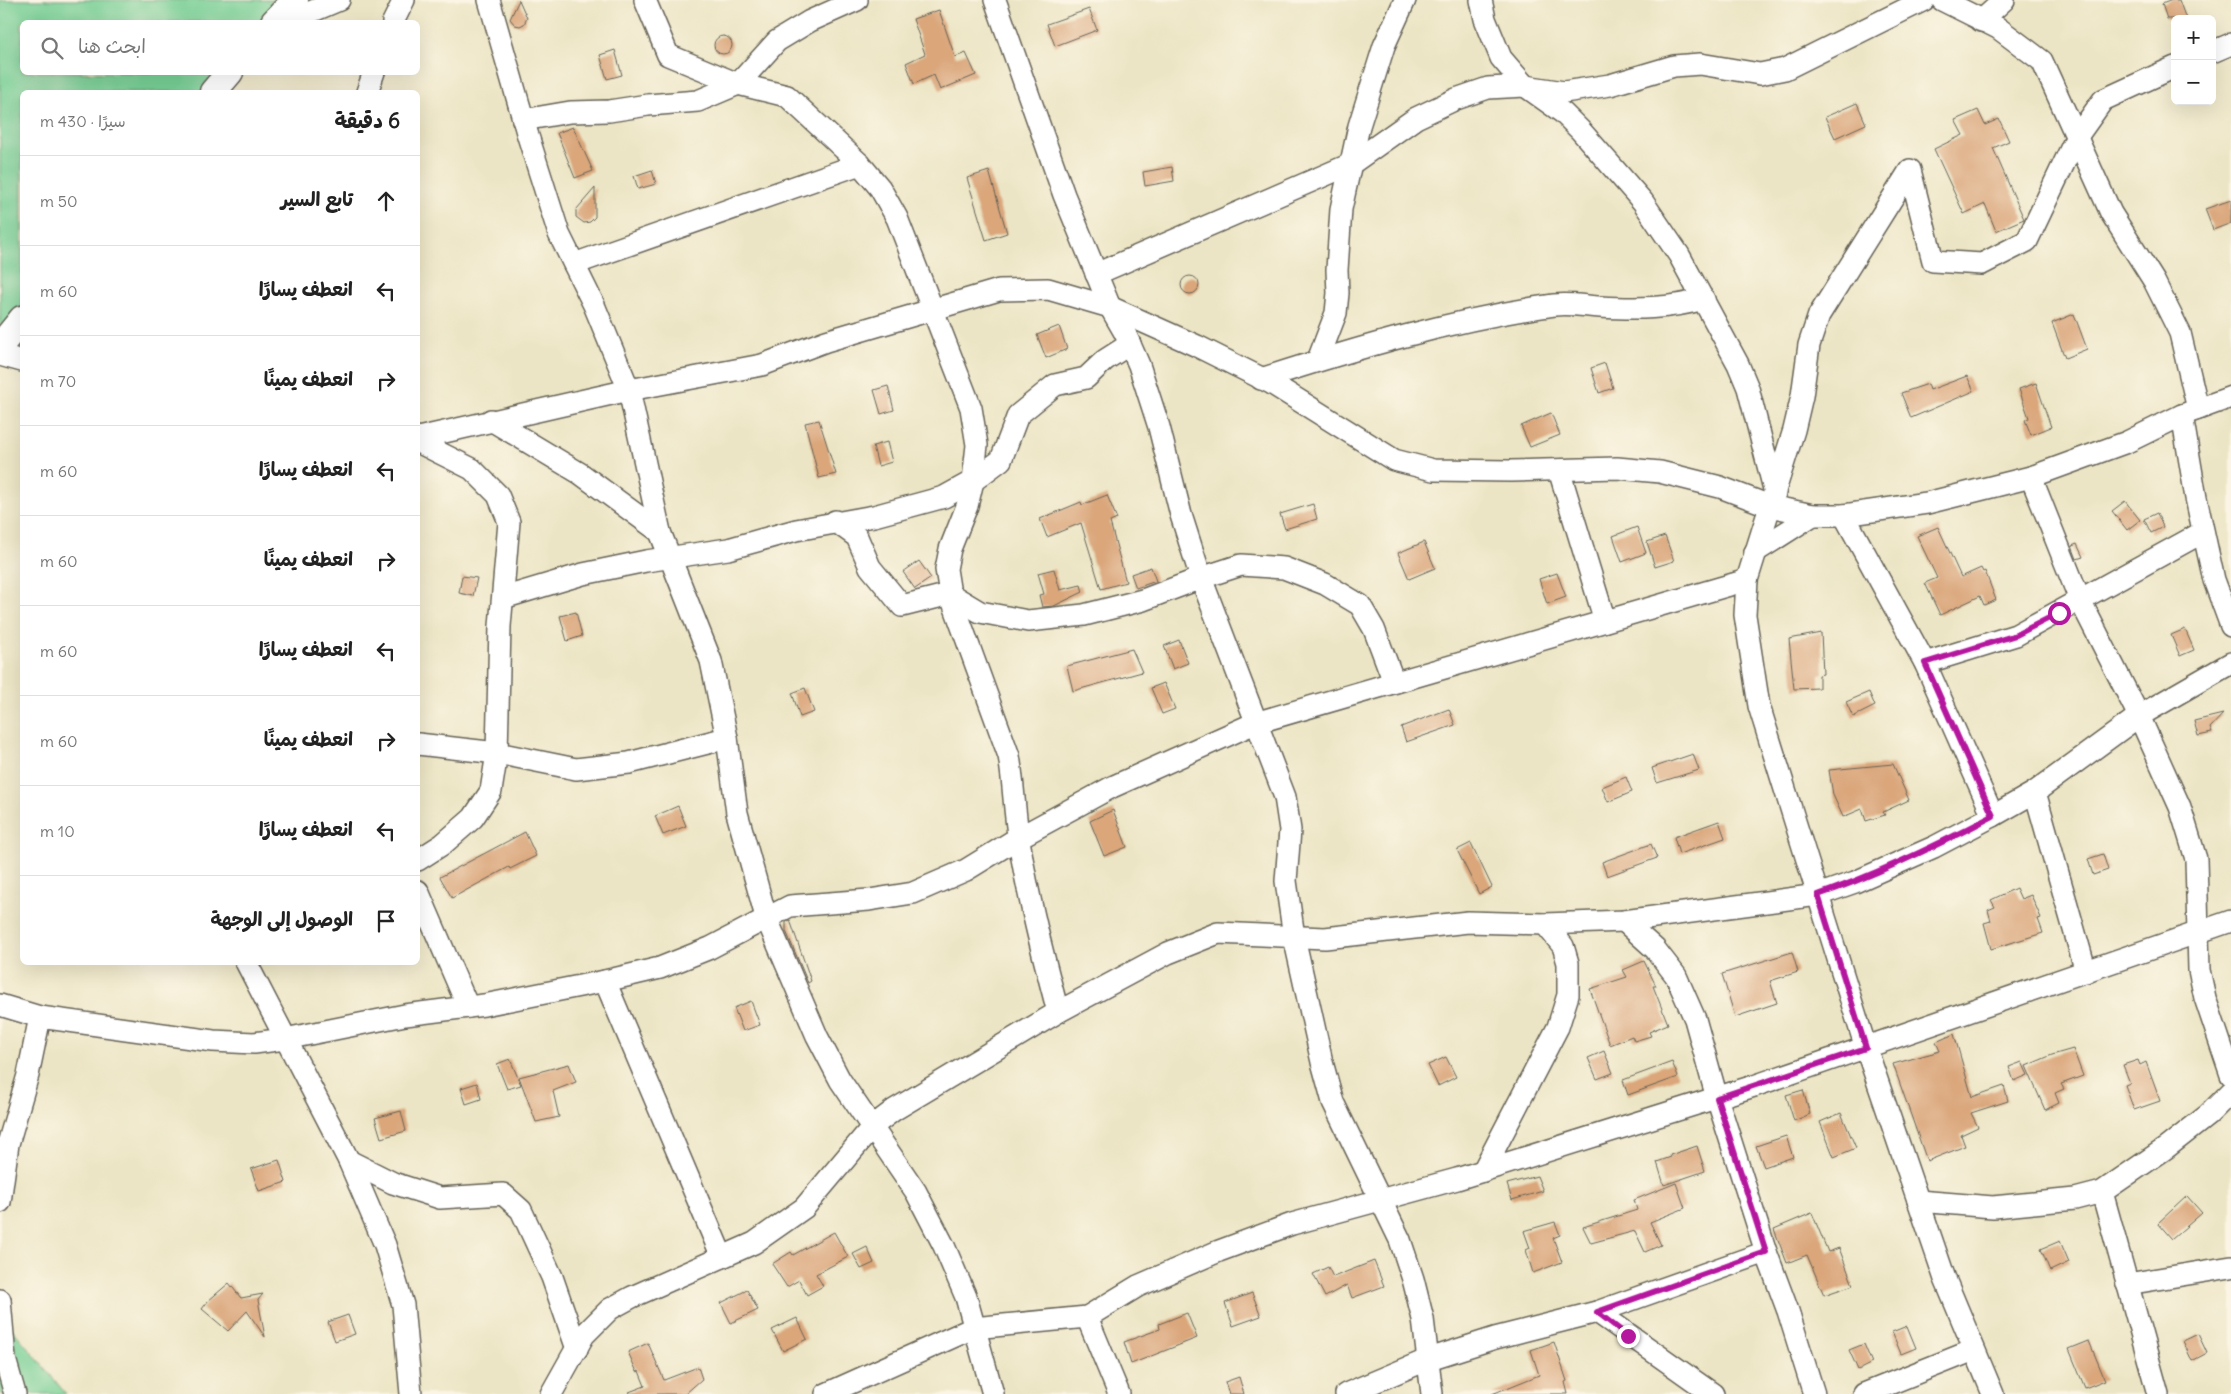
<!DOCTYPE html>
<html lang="ar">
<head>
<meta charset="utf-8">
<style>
  body { margin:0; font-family:Delius,"Playpen Sans Arabic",sans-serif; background:#f6f6f6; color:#222; direction:rtl }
  .controls { position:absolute; right:15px; top:15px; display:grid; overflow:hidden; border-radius:8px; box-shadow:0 5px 20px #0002 }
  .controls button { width:45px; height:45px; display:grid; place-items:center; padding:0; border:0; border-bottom:1px solid #e0e0e0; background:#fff; color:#222; font:25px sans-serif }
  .stop { position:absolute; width:15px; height:15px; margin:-11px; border:4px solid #b5179e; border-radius:50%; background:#fff }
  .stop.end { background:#b5179e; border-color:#fff; box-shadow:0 1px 5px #0008 }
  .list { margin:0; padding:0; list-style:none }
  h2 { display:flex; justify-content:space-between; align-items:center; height:65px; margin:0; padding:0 20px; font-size:21px }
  h2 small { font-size:16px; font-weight:400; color:#767676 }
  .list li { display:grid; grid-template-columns:32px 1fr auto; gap:15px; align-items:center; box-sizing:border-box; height:90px; padding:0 20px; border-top:1px solid #e0e0e0 }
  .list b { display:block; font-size:19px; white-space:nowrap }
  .list em { font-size:16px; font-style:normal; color:#767676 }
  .icon { flex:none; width:28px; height:28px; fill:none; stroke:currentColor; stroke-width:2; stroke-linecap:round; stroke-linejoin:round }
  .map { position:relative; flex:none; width:2231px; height:1394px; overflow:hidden; direction:ltr }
  .search { position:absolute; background:#fff; box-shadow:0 5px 20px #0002; left:20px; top:20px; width:400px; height:55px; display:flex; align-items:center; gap:12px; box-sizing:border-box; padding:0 18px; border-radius:8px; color:#767676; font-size:19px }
  .panel { position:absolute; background:#fff; box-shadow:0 5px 20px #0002; left:20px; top:90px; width:400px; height:875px; border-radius:8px; direction:rtl }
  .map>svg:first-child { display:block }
  .green { fill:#77cf95; stroke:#4a7658 }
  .building { fill:#daa67a }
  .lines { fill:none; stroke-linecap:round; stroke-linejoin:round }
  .minor-casing { stroke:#656257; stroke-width:24 }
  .tertiary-casing { stroke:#656257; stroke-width:29 }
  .minor { stroke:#fff; stroke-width:21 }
  .tertiary { stroke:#fff; stroke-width:26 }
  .route { stroke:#b5179e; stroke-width:6 }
</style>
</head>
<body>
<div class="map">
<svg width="2231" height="1394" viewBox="0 0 2231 1394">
  <rect width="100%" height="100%" fill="#fcf5e5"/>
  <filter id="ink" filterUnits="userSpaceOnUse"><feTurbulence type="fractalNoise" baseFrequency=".02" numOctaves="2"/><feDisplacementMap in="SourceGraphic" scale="10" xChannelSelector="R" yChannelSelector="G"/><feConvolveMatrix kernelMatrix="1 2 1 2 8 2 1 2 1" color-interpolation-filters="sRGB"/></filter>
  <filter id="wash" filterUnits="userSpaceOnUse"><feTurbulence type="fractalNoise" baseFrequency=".0096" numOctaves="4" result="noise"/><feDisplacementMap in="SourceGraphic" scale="20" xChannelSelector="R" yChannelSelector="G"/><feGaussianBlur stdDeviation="1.12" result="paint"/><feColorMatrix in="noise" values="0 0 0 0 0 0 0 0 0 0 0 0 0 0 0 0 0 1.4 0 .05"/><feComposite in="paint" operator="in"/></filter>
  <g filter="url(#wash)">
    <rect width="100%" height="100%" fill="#ece5c5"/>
    <g class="green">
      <polygon points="0,0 288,0 267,22 22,22 22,72 224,73 207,92 22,92 22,313 0,340"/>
      <polygon points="0,1314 66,1394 0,1394"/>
    </g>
    <g id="blocks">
      <g class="building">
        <polygon points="519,0 527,18 524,24 520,26 515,25 510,19"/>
        <polygon points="2172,0 2179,0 2186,19 2167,19 2162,4"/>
        <polygon points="1089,9 1097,30 1055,46 1047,24"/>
        <polygon points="939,10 955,57 966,53 976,75 940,90 934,75 914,84 906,63 925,54 913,19"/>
        <circle cx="723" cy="45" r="9"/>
        <polygon points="615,50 622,75 607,79 600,55"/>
        <polygon points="1857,103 1866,124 1835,138 1825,117"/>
        <polygon points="1978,110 1985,125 1999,119 2009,141 1993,148 2024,219 1996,231 1985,204 1964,214 1934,149 1963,135 1955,120"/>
        <polygon points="573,127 593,171 575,178 557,133"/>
        <polygon points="1172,167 1174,181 1145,186 1143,172"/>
        <polygon points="652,170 656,184 638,189 634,176"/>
        <polygon points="989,171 1007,233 986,240 967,178"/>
        <polygon points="595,188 595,217 590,222 584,223 576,217 576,210"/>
        <polygon points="2231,200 2231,223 2213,230 2205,209"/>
        <circle cx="1190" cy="285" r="9"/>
        <polygon points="2074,314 2087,349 2065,358 2052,323"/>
        <polygon points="1059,326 1067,349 1046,358 1037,335"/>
        <polygon points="1605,363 1613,388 1599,393 1591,368"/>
        <polygon points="1967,376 1974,391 1911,418 1901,393 1928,384 1930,390"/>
        <polygon points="2036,383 2051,427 2031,435 2025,420 2029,418 2019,389"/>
        <polygon points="888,386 894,410 881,414 874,390"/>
        <polygon points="1551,413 1560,435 1530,447 1521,426"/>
        <polygon points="819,420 836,474 819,478 805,423"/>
        <polygon points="887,442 892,462 878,466 873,446"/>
        <polygon points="1107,495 1117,519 1110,522 1126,582 1101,589 1081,523 1047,537 1040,519 1081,502 1082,505"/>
        <polygon points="2125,501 2140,520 2127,530 2112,511"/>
        <polygon points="1313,504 1317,519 1285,529 1280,514"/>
        <polygon points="2157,513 2163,527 2151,533 2144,519"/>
        <polygon points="1637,527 1646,553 1622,562 1613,536"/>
        <polygon points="1938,527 1961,577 1981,568 1983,572 1985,571 1996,600 1984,605 1980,596 1940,615 1925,583 1937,578 1917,536"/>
        <polygon points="1665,536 1674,561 1655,567 1647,542"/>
        <polygon points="1424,542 1435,568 1409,579 1398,553"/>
        <polygon points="2077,544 2083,557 2077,559 2072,546"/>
        <polygon points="919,561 931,578 915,589 903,572"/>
        <polygon points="1151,567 1156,581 1136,588 1131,574"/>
        <polygon points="1054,569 1060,590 1081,585 1083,592 1054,606 1042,607 1039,595 1044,594 1038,573"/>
        <polygon points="1557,573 1566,597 1547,604 1539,579"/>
        <polygon points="462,576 477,578 473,596 459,593"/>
        <polygon points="576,612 582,636 567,641 560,616"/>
        <polygon points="2185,629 2194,650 2180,656 2171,635"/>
        <polygon points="1821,633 1823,674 1819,675 1819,688 1794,689 1789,639"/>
        <polygon points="1179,640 1188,663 1173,669 1164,646"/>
        <polygon points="1132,649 1142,672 1073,691 1067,666"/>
        <polygon points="1164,683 1175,709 1162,714 1151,688"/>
        <polygon points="805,688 814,712 800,717 792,693"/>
        <polygon points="1869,692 1875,706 1853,717 1846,702"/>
        <polygon points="1449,709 1455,725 1406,742 1401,727"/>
        <polygon points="2223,714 2210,728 2212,733 2198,736 2194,721"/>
        <polygon points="1693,754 1699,770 1657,783 1652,768"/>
        <polygon points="1893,764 1909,800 1883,812 1885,815 1866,821 1862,809 1843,817 1833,795 1829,770"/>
        <polygon points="1626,777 1632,792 1608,802 1602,787"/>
        <polygon points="678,806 686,826 663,835 655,816"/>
        <polygon points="1113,810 1127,847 1104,856 1090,821"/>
        <polygon points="1719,821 1725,838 1679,854 1674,837"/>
        <polygon points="525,832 536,856 510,869 509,867 452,898 440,877"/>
        <polygon points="1471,843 1492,887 1479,894 1457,850"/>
        <polygon points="1651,844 1657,858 1607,876 1602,862"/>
        <polygon points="2103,854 2108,870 2093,875 2088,859"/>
        <polygon points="2016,888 2021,899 2031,895 2041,918 2038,919 2043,933 1991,949 1984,923 1991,921 1988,910 1995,907 1991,900"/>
        <polygon points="790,920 811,981 808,983 786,931 786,922"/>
        <polygon points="1792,952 1798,972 1770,981 1777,1003 1735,1017 1722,974"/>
        <polygon points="1644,961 1656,986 1653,986 1668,1024 1649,1032 1651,1036 1634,1041 1632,1036 1610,1045 1590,989 1627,977 1623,970"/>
        <polygon points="751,1001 760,1025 743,1031 734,1008"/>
        <polygon points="1954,1034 1972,1097 2004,1086 2008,1101 1971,1113 1978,1127 1961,1135 1965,1146 1927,1161 1893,1064 1940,1051 1936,1042"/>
        <polygon points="2073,1049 2083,1076 2061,1084 2064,1089 2055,1093 2059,1103 2045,1110 2026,1066 2052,1055"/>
        <polygon points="1604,1051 1613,1073 1597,1079 1588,1058"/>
        <polygon points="1446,1057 1456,1077 1438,1086 1428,1065"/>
        <polygon points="510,1059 521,1085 507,1089 497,1064"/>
        <polygon points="2138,1060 2140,1065 2146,1062 2160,1101 2134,1110 2125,1085 2130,1083 2123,1065"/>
        <polygon points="1672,1062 1678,1077 1628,1095 1623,1080"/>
        <polygon points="2022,1062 2028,1075 2014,1081 2009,1067"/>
        <polygon points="569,1064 576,1082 553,1091 559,1117 536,1122 519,1077"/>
        <polygon points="477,1083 481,1099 466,1104 461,1088"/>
        <polygon points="1803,1090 1810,1114 1794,1121 1786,1095"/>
        <polygon points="401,1111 406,1131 381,1138 375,1118"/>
        <polygon points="1841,1113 1856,1148 1834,1157 1820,1122"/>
        <polygon points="1786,1136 1793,1157 1764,1167 1756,1146"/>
        <polygon points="1697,1146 1705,1171 1664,1185 1657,1162 1671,1157 1670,1155"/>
        <polygon points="279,1160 286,1182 259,1191 251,1169"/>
        <polygon points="1537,1176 1543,1191 1512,1200 1507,1184"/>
        <polygon points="1676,1183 1685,1208 1650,1222 1661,1245 1645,1252 1635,1231 1591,1243 1583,1227 1637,1210 1634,1200"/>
        <polygon points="2187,1196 2202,1213 2172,1239 2158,1223"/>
        <polygon points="1812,1213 1828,1252 1839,1248 1853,1285 1824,1295 1807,1255 1787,1263 1774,1229"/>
        <polygon points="1555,1222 1560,1235 1553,1238 1562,1262 1533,1273 1526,1250 1530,1248 1524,1231"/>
        <polygon points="834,1232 848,1257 816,1274 823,1286 807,1295 799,1280 787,1287 772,1264 791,1252 793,1255"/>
        <polygon points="2060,1241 2069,1262 2050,1271 2041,1249"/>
        <polygon points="867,1247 874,1263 861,1269 853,1254"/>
        <polygon points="1374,1261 1384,1286 1352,1298 1347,1285 1325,1297 1313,1274 1328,1267 1333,1277"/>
        <polygon points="229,1283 241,1298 263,1294 258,1300 265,1337 247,1311 228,1331 202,1309 208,1301"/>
        <polygon points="747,1290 758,1310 731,1323 721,1303"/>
        <polygon points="1252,1293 1261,1316 1233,1326 1225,1303"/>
        <polygon points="1187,1313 1197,1338 1131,1364 1124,1342 1160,1329 1159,1324"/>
        <polygon points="348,1315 355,1334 335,1341 328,1322"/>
        <polygon points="797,1318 807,1339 783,1351 772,1330"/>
        <polygon points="1907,1326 1916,1348 1901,1354 1892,1332"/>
        <polygon points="2198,1334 2207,1353 2192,1361 2183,1341"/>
        <polygon points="2089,1341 2105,1380 2085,1388 2069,1349"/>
        <polygon points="1554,1342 1567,1381 1565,1382 1568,1394 1492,1394 1539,1375 1531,1350"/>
        <polygon points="648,1343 664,1380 698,1367 702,1379 685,1394 630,1394 629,1392 645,1386 639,1371 637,1372 628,1352"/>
        <polygon points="1864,1344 1872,1363 1858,1370 1849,1350"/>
        <polygon points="1239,1377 1244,1394 1229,1394 1225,1382"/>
      </g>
    </g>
  </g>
  <g filter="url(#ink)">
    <use href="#blocks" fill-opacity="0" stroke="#656257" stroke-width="1"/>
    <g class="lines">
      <defs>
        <g id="minor">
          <polyline points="489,0 528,136 559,234 594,305 629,390 660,532 711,661 727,738 737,813 766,917 817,1036 840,1080 916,1192 944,1246 966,1297 993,1394"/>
          <path d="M645,0L668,55L738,84L787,96L860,164L880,188L897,218L971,408L977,445L973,481L967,506L950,549L946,569L950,594L1009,756C1014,784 1014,812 1019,840C1028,898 1043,955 1058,1012"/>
          <polyline points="995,0 1064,195 1110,307 1125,333 1139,365 1159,427 1181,515 1201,578 1285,797 1290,830 1286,881 1294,937 1322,1062 1333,1102 1400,1240 1413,1279 1423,1319 1432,1394"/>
          <polyline points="1481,0 1485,19 1501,58 1525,86 1563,113 1581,131 1643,202 1679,255 1738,364 1748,388 1775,493"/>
          <polyline points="1942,0 1998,28 2042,61 2111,213 2154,281 2180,333 2198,409"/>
          <polyline points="1981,21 2004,0"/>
          <polyline points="287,22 339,0"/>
          <polyline points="393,22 404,0"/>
          <polyline points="2212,52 2231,44"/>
          <polyline points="367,92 374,72"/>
          <polyline points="523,120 570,112 609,111 648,105 698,101 738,84 777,41 810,21 857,0"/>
          <polyline points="574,264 860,164"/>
          <polyline points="1096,274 1351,164 1416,118 1456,99 1488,88 1525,86 1564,92 1610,85 1674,66 1700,64 1760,74 1785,69 1924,0"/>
          <polyline points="0,355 22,361"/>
          <polyline points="1318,360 1336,313 1338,293 1337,270 1341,209 1359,126 1384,46 1405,0"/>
          <path d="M1261,379C1357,348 1455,319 1554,305C1569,303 1585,306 1600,307C1636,309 1669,309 1704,299"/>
          <polyline points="2182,415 2196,498 2214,580 2231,626"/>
          <polyline points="491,420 581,474 660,532"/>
          <polyline points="418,438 629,390 762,365 826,341 999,290 1048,289 1110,307 1197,346 1271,383 1394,460 1433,470 1511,471 1617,468 1660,472 1720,487 1770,506 1813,515 1844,515 1927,503 2031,477 2127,442 2182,415 2231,397"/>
          <polyline points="418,442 472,469 498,495 509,522 500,626 497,753 491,791 473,818 443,844 418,860"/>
          <polyline points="1559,470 1605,621"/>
          <polyline points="2031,477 2080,600 2139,716 2180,807 2196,859 2199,970 2205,998 2231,1075"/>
          <polyline points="1844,515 1925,663 1993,816"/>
          <polyline points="835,521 857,537 870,567 902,606 950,594 980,612 1028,621 1084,615 1143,600 1201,578 1241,565 1284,568 1325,584 1360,605 1374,629 1394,682"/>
          <polyline points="1755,552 1813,515"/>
          <polyline points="503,598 583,574 646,561 728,549 796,530 874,516 944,497 973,481 1001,460 1018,415 1055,385 1086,378 1105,360 1130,344"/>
          <polyline points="1925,663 2016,635 2203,532"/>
          <polyline points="418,744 497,753 576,769 629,763 727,738"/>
          <polyline points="2035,792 2086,972"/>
          <polyline points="418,891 468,1007"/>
          <polyline points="1624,921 1655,949 1676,976 1695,1019 1717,1098 1766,1252 1788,1311 1814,1394"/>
          <polyline points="246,962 349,1161 385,1245 403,1305 411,1394"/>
          <polyline points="605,981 722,1257"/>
          <polyline points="0,1005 40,1017 213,1041 254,1043 285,1039 405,1015 484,1005 605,981 660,968 710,948 790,906 869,900 913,893 966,870 1018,838 1112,787 1255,723 1747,580"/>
          <polyline points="349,1161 393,1183 440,1198 503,1194 521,1210 552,1277 577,1349"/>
          <polyline points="1483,1171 1558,1027 1568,995 1568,963 1563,946 1545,924"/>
          <polyline points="2102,1192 2158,1394"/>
          <polyline points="1918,1201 1993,1207 2075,1199 2102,1192 2166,1148 2208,1115 2231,1092"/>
          <polyline points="0,1202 8,1144 28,1075 40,1017"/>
          <polyline points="2127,1284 2231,1267"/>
          <polyline points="0,1300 5,1359 15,1394"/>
          <polyline points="1597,1312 1713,1394"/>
          <polyline points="1087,1317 1119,1394"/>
          <polyline points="551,1394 584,1335 610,1309 632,1297 754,1243 804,1208 873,1126 894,1110 1058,1012 1168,953 1218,933 1325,938 1468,922 1545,924 1624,921 1818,895 1855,882 1934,847 1993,816 2035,792 2139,716 2231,663"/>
          <polyline points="826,1394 973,1328 1087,1317 1138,1286 1219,1251 1292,1224 1457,1179 1754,1086 2231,921"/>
          <polyline points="1346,1394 1429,1359 1495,1338 1597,1312 1766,1252"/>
          <polyline points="1864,1394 1974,1350"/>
          <polyline points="1993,1394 1945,1279 1866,1048 1818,895 1759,706 1745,615 1747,580 1794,430 1802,396 1809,345 1819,315 1910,170 1933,261 1982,264 2027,241 2076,138 2103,100 2175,67"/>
        </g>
        <g id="tertiary">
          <polyline points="274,22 295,0"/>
          <polyline points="213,92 230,72"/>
          <polyline points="0,346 22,319"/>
        </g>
      </defs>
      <use href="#minor" class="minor-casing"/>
      <use href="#tertiary" class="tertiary-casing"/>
      <use href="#minor" class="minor"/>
      <use href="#tertiary" class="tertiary"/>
    </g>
  </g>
  <g class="lines" filter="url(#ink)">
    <path class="route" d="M1628,1336L1597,1312L1766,1252L1717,1098L1866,1048L1818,895C1879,874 1936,846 1993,816L1925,663L2016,635L2059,613"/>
  </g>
</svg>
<div class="controls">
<button>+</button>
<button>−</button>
</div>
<div class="stop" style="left:2059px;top:613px"></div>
<div class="stop end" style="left:1628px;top:1336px"></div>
<div class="search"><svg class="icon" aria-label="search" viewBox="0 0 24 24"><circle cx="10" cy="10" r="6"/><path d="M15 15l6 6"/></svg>ابحث هنا</div>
<section class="panel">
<h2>6 دقيقة<small>سيرًا · 430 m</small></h2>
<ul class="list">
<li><svg class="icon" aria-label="ahead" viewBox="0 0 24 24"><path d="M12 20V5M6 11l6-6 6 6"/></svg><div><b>تابع السير</b></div><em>50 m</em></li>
<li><svg class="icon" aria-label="left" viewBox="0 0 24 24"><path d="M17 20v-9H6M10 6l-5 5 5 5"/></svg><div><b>انعطف يسارًا</b></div><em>60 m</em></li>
<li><svg class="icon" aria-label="right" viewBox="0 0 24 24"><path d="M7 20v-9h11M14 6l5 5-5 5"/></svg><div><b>انعطف يمينًا</b></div><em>70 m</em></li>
<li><svg class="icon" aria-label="left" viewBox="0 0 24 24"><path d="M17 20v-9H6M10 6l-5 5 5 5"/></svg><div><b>انعطف يسارًا</b></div><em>60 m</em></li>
<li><svg class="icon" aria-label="right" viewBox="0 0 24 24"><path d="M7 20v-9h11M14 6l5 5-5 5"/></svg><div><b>انعطف يمينًا</b></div><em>60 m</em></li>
<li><svg class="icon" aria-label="left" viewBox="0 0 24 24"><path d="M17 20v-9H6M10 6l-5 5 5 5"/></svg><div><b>انعطف يسارًا</b></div><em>60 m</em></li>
<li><svg class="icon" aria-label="right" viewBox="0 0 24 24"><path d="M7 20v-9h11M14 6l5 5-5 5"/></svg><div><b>انعطف يمينًا</b></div><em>60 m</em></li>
<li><svg class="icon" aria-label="left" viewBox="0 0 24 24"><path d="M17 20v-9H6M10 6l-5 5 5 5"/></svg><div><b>انعطف يسارًا</b></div><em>10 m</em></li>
<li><svg class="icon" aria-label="arrive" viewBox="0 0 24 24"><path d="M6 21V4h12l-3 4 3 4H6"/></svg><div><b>الوصول إلى الوجهة</b></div></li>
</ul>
</section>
</div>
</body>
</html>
